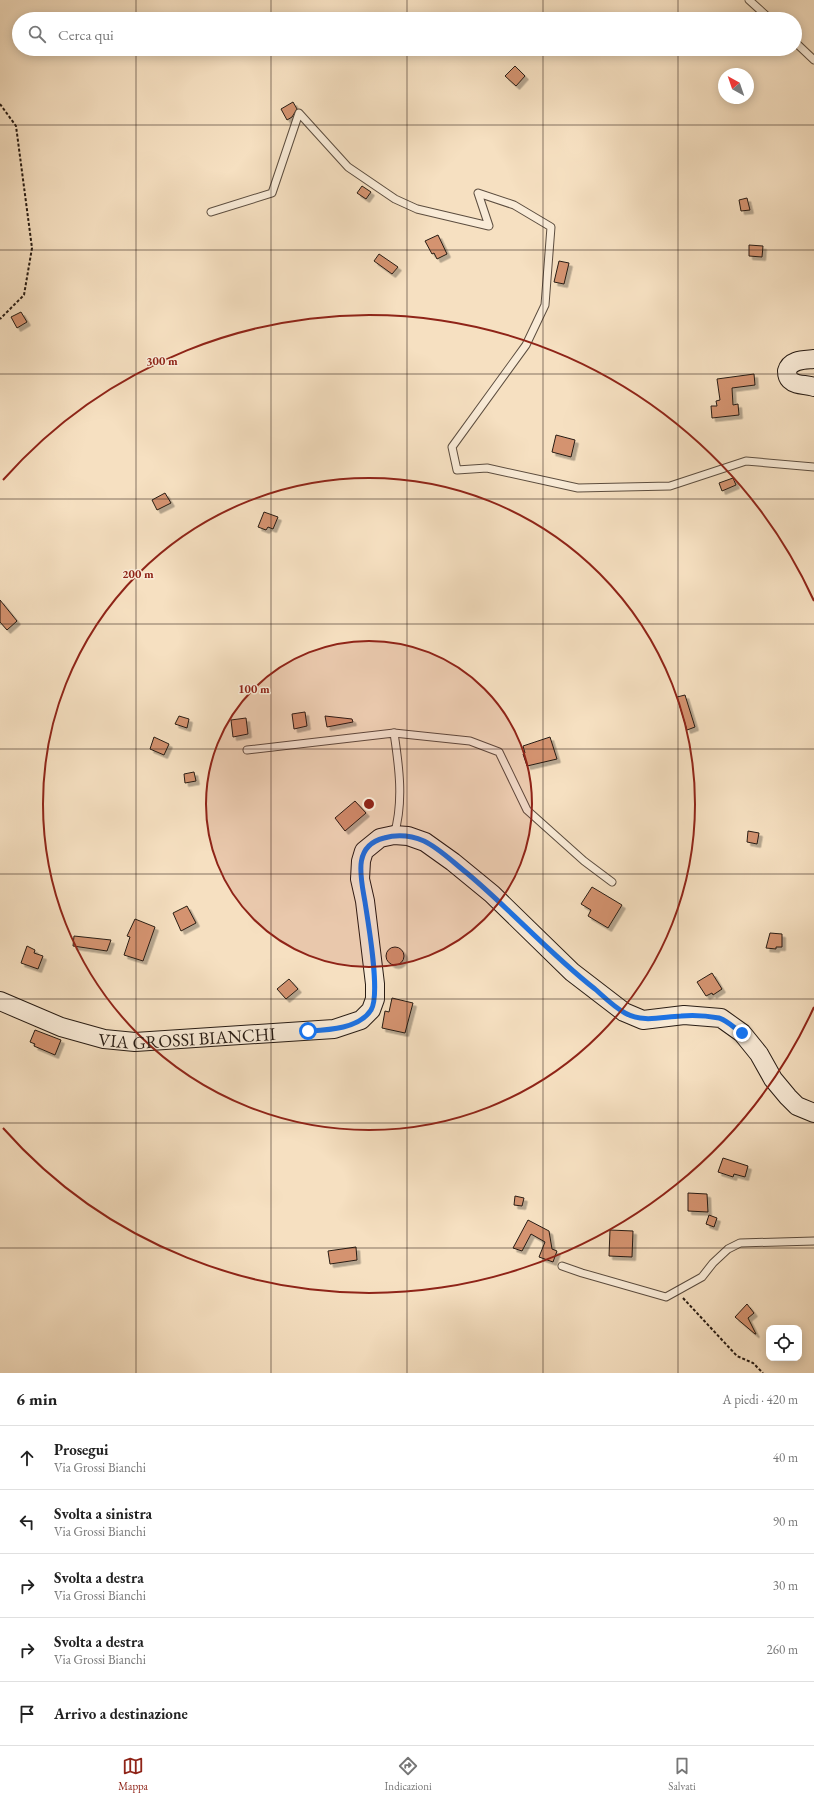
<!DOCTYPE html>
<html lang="it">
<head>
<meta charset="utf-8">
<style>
  body { margin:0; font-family:"EB Garamond",serif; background:#f2f2f2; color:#222 }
  .controls { position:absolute; right:12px; bottom:12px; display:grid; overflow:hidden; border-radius:8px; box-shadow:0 2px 10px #0003 }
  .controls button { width:36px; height:36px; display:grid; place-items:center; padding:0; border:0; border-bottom:1px solid #e0e0e0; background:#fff; color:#222; font:20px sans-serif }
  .compass { position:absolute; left:718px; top:68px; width:36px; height:36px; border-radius:50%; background:#fff; box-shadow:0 2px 10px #0003; rotate:320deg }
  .stop { position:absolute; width:12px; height:12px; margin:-9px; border:3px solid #1a73e8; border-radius:50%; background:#fff }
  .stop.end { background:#1a73e8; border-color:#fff; box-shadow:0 1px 4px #0008 }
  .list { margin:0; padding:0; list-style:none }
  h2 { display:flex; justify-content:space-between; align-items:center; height:52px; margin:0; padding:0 16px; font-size:17px }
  h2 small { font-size:13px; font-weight:400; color:#767676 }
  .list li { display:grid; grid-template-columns:26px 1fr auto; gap:12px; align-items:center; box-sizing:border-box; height:64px; padding:0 16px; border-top:1px solid #e0e0e0 }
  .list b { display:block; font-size:15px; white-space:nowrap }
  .list p { margin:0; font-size:13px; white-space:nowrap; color:#767676 }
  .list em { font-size:13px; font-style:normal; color:#767676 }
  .icon { flex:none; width:22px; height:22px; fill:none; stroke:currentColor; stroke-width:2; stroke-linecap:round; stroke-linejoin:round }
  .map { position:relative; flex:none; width:814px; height:1373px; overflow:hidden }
  .search { position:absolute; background:#fff; box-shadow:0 2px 10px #0003; left:12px; right:12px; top:12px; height:44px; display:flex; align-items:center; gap:10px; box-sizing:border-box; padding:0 14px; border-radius:22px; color:#767676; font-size:15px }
  .sheet { height:372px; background:#fff }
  nav { display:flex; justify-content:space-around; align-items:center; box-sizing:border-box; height:56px; border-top:1px solid #e0e0e0; background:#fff; font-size:11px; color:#767676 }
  nav a { display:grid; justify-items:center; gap:2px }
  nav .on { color:#8f2418 }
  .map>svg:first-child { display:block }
  .building { fill:#d4936f; stroke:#281c14; filter:url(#shadow) }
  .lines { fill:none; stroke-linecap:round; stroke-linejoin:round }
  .lane-casing { stroke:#5c4d3f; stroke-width:9 }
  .secondary-casing { stroke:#281c14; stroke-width:20 }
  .path { stroke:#281c14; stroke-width:2; stroke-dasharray:3 2; stroke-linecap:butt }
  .lane { stroke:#f9ebd7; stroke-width:7 }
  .secondary { stroke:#f9ebd7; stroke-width:18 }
  .route { stroke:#1a73e8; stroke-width:5 }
  .grid { fill:none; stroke:#281c14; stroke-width:1; stroke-opacity:0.55 }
  .ring { fill:none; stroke:#8f2418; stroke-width:2 }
  .labels { text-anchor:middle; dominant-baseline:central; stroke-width:3; stroke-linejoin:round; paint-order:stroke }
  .street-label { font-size:18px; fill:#281c14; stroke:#f9ebd7 }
  .centre { fill:#8f2418; stroke:#f9ebd7; stroke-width:2 }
  .ring-label { font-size:12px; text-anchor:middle; font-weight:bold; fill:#8f2418; stroke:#f9ebd7; stroke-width:3; stroke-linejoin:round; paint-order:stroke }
</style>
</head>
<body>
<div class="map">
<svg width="814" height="1373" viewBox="0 0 814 1373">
  <defs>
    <filter id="shadow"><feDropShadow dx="3.5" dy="3.5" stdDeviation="0" flood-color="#0004"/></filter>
  </defs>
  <rect width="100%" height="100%" fill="#f6e0c1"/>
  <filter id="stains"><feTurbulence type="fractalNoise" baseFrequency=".005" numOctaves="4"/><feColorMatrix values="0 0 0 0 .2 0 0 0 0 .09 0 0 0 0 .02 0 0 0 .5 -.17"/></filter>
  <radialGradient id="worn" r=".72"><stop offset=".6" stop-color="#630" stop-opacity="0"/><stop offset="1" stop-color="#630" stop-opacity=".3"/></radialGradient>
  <g class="building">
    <polygon points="515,66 525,76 516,86 505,76"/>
    <polygon points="293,102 297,109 292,117 287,120 281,109"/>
    <polygon points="362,186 371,192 366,199 357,193"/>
    <polygon points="747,198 750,210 741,211 739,200"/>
    <polygon points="438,235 447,254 437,259 434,253 432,254 425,241"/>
    <polygon points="749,245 763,246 762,257 749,256"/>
    <polygon points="379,254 398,267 392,274 374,261"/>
    <polygon points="559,261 569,263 564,284 554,282"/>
    <polygon points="21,312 27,322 17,328 11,317"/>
    <polygon points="754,374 755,385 732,388 733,405 738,404 739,415 712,418 711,406 717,406 716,401 720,400 717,379"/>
    <polygon points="556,435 575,440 571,457 552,452"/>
    <polygon points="733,478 736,485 722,491 719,483"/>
    <polygon points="165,493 171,503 157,510 152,500"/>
    <polygon points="264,512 278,517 273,529 268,527 266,530 258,527"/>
    <polygon points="0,600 17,621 7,630 0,622"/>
    <polygon points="685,695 695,727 687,730 677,697"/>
    <polygon points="305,712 307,726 294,729 292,714"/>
    <polygon points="179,716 189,719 187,728 175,724"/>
    <polygon points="325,716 352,719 353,722 327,727"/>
    <polygon points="246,718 248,734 233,737 231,720"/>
    <polygon points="154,737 169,744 164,755 150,749"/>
    <polygon points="550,737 557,759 527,766 523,754 525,753 523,746"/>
    <polygon points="194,772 196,781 185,783 184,774"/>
    <polygon points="355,801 366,813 345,831 335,818"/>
    <polygon points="748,831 759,833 757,844 747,842"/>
    <polygon points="592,887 622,905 608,928 588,916 591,910 581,904"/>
    <polygon points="187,906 196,923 181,931 173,913"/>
    <polygon points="135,919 155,927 143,961 124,955 130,937 127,936"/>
    <polygon points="770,933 782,934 782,947 776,947 776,949 766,948"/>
    <polygon points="74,936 111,940 107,951 73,946"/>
    <polygon points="27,946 35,950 34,953 43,956 38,969 21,963"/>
    <circle cx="395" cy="956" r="9"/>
    <polygon points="712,973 722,989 713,995 712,993 706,996 697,982"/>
    <polygon points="289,979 298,989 286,999 277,989"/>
    <polygon points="392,998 413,1003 405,1033 382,1028 385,1011 389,1012"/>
    <polygon points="35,1030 61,1040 55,1055 34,1046 35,1044 30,1042"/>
    <polygon points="723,1158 748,1166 745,1177 734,1174 733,1177 718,1172"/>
    <polygon points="688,1193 707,1194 708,1212 688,1211"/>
    <polygon points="515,1196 524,1198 522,1206 514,1205"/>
    <polygon points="709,1215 717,1218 714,1227 706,1224"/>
    <polygon points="528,1220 549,1231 552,1249 557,1251 553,1262 539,1257 545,1242 531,1234 522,1251 513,1248"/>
    <polygon points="610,1230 633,1231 632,1257 609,1256"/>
    <polygon points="356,1247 357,1260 330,1264 328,1251"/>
    <polygon points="747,1304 754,1313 748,1318 756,1334 755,1334 735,1317"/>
  </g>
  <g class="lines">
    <defs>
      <g id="lane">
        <polyline points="749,0 770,19"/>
        <polyline points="795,42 814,60"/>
        <polyline points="211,212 272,193 299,113 348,167 395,199 417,209 489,226 478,193 514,205 551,227 545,305 526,345 452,447 457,470 487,468 578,488 670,486 746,461 814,467"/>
        <polyline points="394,733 470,741 499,752 527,810 584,861 612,882"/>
        <path d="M247,750L394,733C399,766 404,802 394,835"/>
        <polyline points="562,1266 582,1273 666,1297 702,1277 713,1263 728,1249 740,1243 814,1241"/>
      </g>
      <g id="secondary">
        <path d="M814,359C805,360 790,359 787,371C787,374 788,378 790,380C796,386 806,384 814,387"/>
        <path id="s1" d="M0,1001L61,1027L104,1039L135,1042L334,1029L361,1020L371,1010L375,999V984L365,901L360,879L361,861L364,851L380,838L394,835L408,836L425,842L453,862L492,894L572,972L624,1012L643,1020L684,1015L721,1018L742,1033L759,1054L773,1079L788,1097L797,1106L814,1113"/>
      </g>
    </defs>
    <use href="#lane" class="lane-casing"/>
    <use href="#secondary" class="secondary-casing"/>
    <g class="path">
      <polyline points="0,104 16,126 32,248 24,295 0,319"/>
      <polyline points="683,1298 737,1356 753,1363 763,1373"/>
    </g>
    <use href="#lane" class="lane"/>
    <use href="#secondary" class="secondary"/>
  </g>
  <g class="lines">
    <path class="route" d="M308,1031C327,1030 359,1029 371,1010C381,995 368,922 365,902C361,878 352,846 384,838C398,834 410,835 424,841C439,848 454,863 468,874C512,911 550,954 595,989C604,997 614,1007 625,1013C643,1023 661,1017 681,1016C693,1015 708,1016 719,1018C727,1020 735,1029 742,1033"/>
  </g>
  <path class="grid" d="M136,0V19M271,0V19M407,0V19M543,0V19M678,0V19M136,49V1373M271,49V1373M407,49V1373M543,49V1373M678,49V1373M0,125H814M0,250H814M0,374H814M0,499H814M0,624H814M0,749H814M0,874H814M0,999H814M0,1123H814M0,1248H814"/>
  <circle cx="369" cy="804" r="163" fill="#8f2418" fill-opacity=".12"/>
  <g class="ring">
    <circle cx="369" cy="804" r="163"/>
    <circle cx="369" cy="804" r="326"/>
    <path d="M814 1007A489 489 0 0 1 3 1128M3 480A489 489 0 0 1 814 601"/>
  </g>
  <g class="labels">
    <g class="street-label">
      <text stroke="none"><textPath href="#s1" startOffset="194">VIA GROSSI BIANCHI</textPath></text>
    </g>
  </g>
  <circle cx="369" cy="804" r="6" class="centre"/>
  <g class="ring-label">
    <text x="162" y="365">300 m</text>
    <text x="138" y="578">200 m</text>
    <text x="254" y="693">100 m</text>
  </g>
  <rect width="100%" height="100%" filter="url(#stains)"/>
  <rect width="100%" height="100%" fill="url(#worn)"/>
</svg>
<div class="controls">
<button><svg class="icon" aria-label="locate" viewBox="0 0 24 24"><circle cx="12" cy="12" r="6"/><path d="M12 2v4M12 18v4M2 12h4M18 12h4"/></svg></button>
</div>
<svg class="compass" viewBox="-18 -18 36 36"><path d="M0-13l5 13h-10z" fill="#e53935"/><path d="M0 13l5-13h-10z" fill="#767676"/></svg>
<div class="stop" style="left:308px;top:1031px"></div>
<div class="stop end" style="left:742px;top:1033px"></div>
<div class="search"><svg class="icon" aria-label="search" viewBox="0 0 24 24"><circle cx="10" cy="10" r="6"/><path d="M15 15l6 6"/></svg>Cerca qui</div>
</div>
<section class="sheet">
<h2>6 min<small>A piedi · 420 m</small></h2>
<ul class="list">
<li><svg class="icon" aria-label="ahead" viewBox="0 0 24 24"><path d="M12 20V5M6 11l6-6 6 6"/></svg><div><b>Prosegui</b><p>Via Grossi Bianchi</p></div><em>40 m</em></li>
<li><svg class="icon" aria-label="left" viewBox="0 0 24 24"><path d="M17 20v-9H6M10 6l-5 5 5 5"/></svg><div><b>Svolta a sinistra</b><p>Via Grossi Bianchi</p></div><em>90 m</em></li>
<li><svg class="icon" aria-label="right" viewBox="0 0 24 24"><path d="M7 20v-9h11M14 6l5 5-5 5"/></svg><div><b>Svolta a destra</b><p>Via Grossi Bianchi</p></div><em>30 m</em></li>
<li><svg class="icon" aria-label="right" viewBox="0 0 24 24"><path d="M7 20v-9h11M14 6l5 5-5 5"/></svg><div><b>Svolta a destra</b><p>Via Grossi Bianchi</p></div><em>260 m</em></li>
<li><svg class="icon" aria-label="arrive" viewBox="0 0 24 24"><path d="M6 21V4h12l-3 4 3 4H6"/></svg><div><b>Arrivo a destinazione</b></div></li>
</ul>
</section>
<nav>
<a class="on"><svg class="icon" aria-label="map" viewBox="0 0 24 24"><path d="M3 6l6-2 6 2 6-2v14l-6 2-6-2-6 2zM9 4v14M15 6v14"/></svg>Mappa</a>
<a><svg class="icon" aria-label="directions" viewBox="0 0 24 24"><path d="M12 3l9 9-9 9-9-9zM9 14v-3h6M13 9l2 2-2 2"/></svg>Indicazioni</a>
<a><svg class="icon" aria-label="saved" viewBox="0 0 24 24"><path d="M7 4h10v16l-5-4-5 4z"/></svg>Salvati</a>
</nav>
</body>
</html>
